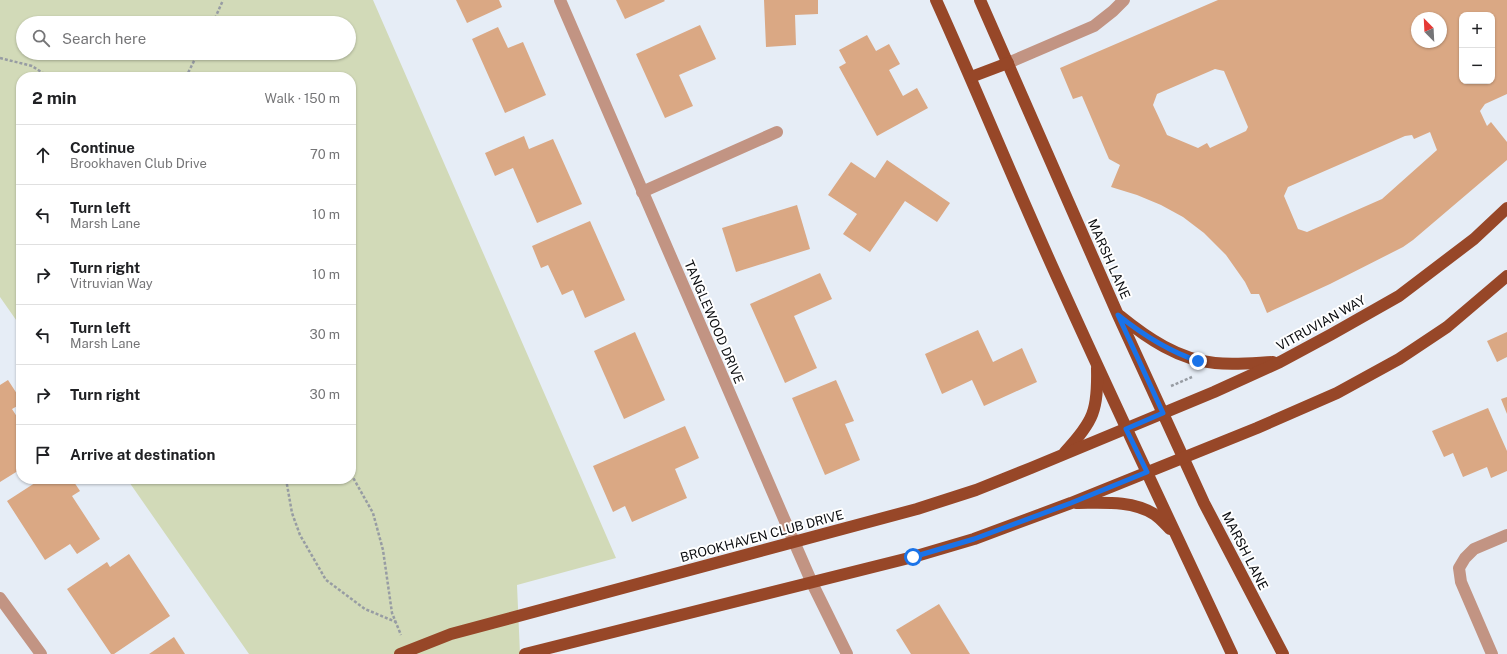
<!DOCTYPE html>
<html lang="en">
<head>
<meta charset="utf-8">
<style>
  body { margin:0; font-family:"Public Sans",sans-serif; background:#f6f6f6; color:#202124 }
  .controls { position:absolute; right:12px; top:12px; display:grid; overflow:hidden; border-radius:8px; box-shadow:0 1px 3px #0004 }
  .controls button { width:36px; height:36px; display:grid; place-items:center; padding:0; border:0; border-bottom:1px solid #e0e0e0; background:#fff; color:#202124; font:20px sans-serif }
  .compass { position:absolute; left:1411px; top:12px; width:36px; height:36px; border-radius:50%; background:#fff; box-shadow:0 1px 3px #0004; rotate:336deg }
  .stop { position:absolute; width:12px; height:12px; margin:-9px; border:3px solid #1a73e8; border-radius:50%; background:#fff }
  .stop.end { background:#1a73e8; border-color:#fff; box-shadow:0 1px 4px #0008 }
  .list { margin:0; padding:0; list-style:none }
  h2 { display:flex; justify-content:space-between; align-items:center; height:52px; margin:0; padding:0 16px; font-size:17px }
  h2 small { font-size:13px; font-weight:400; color:#757577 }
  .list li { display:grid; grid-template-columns:26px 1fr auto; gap:12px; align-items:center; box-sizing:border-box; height:60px; padding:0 16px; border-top:1px solid #e0e0e0 }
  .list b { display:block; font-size:15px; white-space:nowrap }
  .list p { margin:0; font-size:13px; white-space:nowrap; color:#757577 }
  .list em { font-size:13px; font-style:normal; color:#757577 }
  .icon { flex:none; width:22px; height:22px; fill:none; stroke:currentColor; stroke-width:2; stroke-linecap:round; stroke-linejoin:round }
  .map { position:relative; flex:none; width:1507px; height:654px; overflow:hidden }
  .search { position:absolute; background:#fff; box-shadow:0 1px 3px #0004; left:16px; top:16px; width:340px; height:44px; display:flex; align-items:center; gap:10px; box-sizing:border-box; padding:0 14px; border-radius:22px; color:#757577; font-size:15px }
  .panel { position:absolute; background:#fff; box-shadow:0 1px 3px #0004; left:16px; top:72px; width:340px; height:412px; border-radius:16px }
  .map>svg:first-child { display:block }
  .green { fill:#d2dab8; fill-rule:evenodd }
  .building { fill:#daa884; fill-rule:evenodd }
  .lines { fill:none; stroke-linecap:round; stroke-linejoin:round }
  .path { stroke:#979ca3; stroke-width:2.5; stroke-dasharray:3 2; stroke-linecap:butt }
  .minor { stroke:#c29483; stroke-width:12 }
  .major { stroke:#974728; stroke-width:12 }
  .route { stroke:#1a73e8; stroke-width:5 }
  .labels { text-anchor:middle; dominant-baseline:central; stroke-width:4; stroke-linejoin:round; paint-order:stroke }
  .street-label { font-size:13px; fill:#0b0d10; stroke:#fff }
</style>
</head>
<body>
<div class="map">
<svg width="1507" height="654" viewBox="0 0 1507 654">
  <rect width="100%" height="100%" fill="#e6edf6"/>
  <path class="green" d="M0,0H373L616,558L517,585L520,654H249L127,479H351V77H21V327L0,297ZM23,23H349V53H23Z"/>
  <g class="building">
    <polygon points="456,0 499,0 502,7 467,23"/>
    <polygon points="616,0 664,0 665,1 625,19"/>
    <polygon points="764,0 818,0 818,14 795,15 796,45 766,47"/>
    <path d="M1218,0H1507V94L1485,104L1480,111L1487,126L1491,122L1507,142V160L1413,240L1403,247L1330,284L1267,313L1259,294H1251L1245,282L1226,255L1204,233L1183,217L1161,205L1137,195L1111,187L1120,165L1109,159L1082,96L1073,99L1060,68ZM1462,15H1492V81H1462ZM1417,18H1441V42H1417ZM1215,69L1224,71L1248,127L1246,131L1210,148L1207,143L1198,148L1167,135L1153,105L1157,94ZM1430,132L1437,150L1382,199L1307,232L1298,229L1284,196L1288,187L1405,136L1412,135L1414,139Z"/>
    <polygon points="700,25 716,59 679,75 693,106 665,118 636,54"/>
    <polygon points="498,27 508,48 523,42 546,95 505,113 472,39"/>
    <polygon points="867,35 876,51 889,44 900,64 889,70 903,96 917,88 928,108 877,136 839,67 846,63 839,50"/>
    <polygon points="524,136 529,149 553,139 582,204 537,223 513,168 495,176 485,153"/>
    <polygon points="887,160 950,203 937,222 905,201 870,252 843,234 857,214 828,195 851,162 875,178"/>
    <polygon points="797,205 810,249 736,272 722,228"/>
    <polygon points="590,221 625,300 585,318 573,290 562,295 548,265 541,268 532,246"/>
    <polygon points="820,273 832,299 794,316 817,368 785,383 750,304"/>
    <polygon points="978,330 993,362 1022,348 1037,382 984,406 972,380 942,394 925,354"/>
    <polygon points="635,332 665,400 624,419 594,351"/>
    <polygon points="1507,332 1507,357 1497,362 1487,341"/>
    <polygon points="8,380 21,400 21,404 12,409 21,423 21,469 0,482 0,385"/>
    <polygon points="836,380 854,421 845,424 860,460 825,475 792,398"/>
    <polygon points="1507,397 1507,414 1501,399"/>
    <polygon points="1488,408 1507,451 1507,471 1491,478 1487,467 1463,477 1453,453 1444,457 1432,431"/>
    <polygon points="685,426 699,458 675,469 687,498 632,522 625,506 613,512 593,466"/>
    <polygon points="41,479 72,479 80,491 72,496 100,539 77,554 70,544 45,560 7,501"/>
    <polygon points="129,554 170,616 114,654 111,654 67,589 107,562 110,567"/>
    <polygon points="939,604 970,654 911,654 896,630"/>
    <polygon points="174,637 185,654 149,654"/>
  </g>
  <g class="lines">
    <g class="path">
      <polyline points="213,23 223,0"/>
      <polyline points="0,58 32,66 49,77"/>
      <polyline points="186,77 198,53"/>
      <polyline points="1171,386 1192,377"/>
      <polyline points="351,474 373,513 383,550 392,613 401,635"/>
      <polyline points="286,479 292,513 300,535 326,580 365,609 396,622"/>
    </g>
    <g class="minor">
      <polyline points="560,0 785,521 812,583 847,654"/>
      <polyline points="1008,63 1094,26 1113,11 1124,0"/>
      <polyline points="642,192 777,132"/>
      <polyline points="0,598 41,654"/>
      <polyline points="1492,654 1461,582 1459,568 1465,558 1474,549 1507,535"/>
    </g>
    <g class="major">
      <path d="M936,0C979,95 1018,192 1062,288C1117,410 1175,532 1232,654"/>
      <polyline points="980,0 1118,315 1204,503 1283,654"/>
      <polyline points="971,77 1008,63"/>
      <path d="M1120,316C1147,338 1179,360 1215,363C1234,365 1253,363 1273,362"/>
      <path d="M1065,452C1094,421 1098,410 1097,368"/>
      <path d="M1076,503C1102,503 1131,500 1154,514C1160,518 1165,524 1170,529"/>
      <polyline points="400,654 451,634 917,509 976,490 1031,468 1214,392 1280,362 1332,334 1399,296 1474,239 1507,208"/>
      <polyline points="525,654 913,557 974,539 1071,503 1257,428 1337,393 1399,359 1447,327 1507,276"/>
    </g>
  </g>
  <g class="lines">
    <path class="route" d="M913,557L974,539L1071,503L1147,472L1126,429L1163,413L1118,315C1143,335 1168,351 1198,361"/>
  </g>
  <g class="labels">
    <g class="street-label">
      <text transform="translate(1109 259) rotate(66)">MARSH LANE</text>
      <text transform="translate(714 322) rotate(67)">TANGLEWOOD DRIVE</text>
      <text transform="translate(1321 323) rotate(-29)">VITRUVIAN WAY</text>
      <text transform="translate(762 536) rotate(-15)">BROOKHAVEN CLUB DRIVE</text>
      <text transform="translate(1245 551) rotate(63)">MARSH LANE</text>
    </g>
  </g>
</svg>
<div class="controls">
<button>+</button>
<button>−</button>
</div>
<svg class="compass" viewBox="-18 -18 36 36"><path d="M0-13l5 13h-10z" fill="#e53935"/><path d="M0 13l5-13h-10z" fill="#757577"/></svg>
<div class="stop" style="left:913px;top:557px"></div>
<div class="stop end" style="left:1198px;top:361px"></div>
<div class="search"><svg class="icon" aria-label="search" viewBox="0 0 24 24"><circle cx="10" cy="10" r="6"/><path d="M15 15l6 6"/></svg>Search here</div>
<section class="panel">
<h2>2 min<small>Walk · 150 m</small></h2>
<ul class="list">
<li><svg class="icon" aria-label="ahead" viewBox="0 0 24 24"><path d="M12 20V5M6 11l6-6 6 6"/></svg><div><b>Continue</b><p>Brookhaven Club Drive</p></div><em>70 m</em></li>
<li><svg class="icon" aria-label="left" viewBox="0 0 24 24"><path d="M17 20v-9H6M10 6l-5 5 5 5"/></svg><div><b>Turn left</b><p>Marsh Lane</p></div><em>10 m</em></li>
<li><svg class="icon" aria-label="right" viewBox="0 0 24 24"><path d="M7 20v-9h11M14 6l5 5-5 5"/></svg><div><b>Turn right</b><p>Vitruvian Way</p></div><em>10 m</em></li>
<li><svg class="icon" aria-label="left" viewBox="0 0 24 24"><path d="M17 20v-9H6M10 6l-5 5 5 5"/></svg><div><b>Turn left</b><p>Marsh Lane</p></div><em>30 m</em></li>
<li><svg class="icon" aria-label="right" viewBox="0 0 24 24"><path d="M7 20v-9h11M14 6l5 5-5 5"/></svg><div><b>Turn right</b></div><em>30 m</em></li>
<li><svg class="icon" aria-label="arrive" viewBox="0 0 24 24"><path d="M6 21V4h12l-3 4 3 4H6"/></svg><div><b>Arrive at destination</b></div></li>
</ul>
</section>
</div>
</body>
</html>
